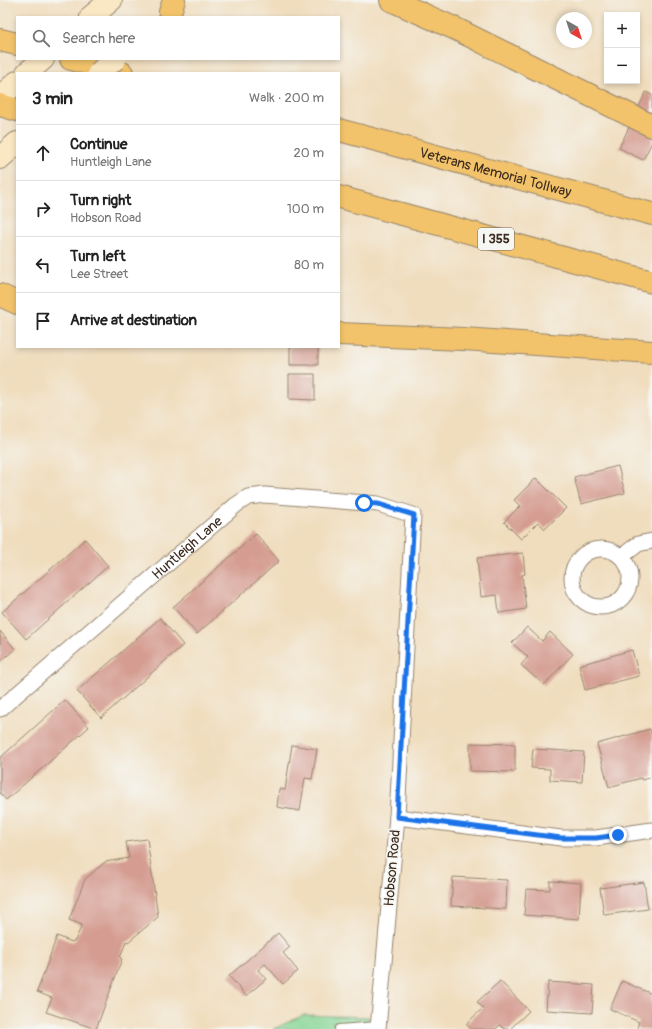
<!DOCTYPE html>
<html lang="en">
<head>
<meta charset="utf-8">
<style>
  body { margin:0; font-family:Pangolin,sans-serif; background:#f2f2f2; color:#222 }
  .controls { position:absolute; right:12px; top:12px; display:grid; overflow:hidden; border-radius:0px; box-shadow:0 2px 6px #0003 }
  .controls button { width:36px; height:36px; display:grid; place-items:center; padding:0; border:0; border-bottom:1px solid #e0e0e0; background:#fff; color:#222; font:20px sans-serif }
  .compass { position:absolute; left:556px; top:12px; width:36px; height:36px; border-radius:50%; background:#fff; box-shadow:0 2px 6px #0003; rotate:141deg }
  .stop { position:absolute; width:12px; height:12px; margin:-9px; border:3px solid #1a73e8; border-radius:50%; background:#fff }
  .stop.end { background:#1a73e8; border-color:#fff; box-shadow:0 1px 4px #0008 }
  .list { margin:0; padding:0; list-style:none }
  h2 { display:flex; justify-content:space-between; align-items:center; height:52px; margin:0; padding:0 16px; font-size:17px }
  h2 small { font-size:13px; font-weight:400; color:#767676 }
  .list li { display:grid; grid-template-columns:26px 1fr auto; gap:12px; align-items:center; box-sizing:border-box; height:56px; padding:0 16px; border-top:1px solid #e0e0e0 }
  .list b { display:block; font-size:15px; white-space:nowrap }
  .list p { margin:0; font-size:13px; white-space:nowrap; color:#767676 }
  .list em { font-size:13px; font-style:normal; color:#767676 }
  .icon { flex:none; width:22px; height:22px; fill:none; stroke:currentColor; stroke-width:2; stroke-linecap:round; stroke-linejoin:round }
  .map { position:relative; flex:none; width:652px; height:1029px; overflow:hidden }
  .search { position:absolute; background:#fff; box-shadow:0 2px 6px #0003; left:16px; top:16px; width:324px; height:44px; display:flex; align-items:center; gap:10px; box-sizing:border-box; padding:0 14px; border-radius:0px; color:#767676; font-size:15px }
  .panel { position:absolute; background:#fff; box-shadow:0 2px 6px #0003; left:16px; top:72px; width:324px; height:276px; border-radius:0px }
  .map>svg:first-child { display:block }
  .green { fill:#87d695; stroke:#61805a }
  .building { fill:#d59d92 }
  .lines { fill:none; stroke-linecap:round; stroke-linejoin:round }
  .lane-casing { stroke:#96846e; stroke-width:10 }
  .street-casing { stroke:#96846e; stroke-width:17 }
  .secondary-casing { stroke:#96846e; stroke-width:24 }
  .highway-casing { stroke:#96846e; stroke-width:24 }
  .lane { stroke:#fff; stroke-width:8 }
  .street { stroke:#fff; stroke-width:15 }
  .secondary { stroke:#fae7c3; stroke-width:22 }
  .highway { stroke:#f2c36a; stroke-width:22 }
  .secondary-bridge-casing { stroke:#96846e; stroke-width:24; stroke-linecap:butt }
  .secondary-bridge { stroke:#fae7c3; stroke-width:22 }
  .route { stroke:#1a73e8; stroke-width:5 }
  .labels { text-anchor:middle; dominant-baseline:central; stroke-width:3.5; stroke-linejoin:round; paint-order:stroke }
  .shield { fill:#f6f6f2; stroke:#73675e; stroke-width:1 }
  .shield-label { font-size:13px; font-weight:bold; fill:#3b2a1e }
  .street-label { font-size:14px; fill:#3b2a1e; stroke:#f6f6f2 }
</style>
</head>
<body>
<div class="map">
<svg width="652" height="1029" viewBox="0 0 652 1029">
  <rect width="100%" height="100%" fill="#f6f6f2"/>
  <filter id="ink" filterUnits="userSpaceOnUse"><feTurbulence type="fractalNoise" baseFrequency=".025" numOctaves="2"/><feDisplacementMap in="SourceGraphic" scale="8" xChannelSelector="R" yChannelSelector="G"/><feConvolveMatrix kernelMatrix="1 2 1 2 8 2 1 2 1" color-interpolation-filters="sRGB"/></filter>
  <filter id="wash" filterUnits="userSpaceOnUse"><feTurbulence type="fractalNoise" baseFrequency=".012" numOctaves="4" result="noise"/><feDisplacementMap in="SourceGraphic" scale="16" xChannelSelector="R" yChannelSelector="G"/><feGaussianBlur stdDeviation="0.9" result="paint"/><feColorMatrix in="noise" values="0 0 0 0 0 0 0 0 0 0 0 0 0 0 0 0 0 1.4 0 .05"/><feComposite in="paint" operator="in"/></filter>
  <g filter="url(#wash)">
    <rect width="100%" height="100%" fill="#f0ddbd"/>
    <polygon class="green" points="304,1015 369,1017 367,1029 273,1029"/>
    <g id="blocks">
      <g class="building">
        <polygon points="646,92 652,95 652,142 643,160 619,148"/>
        <rect x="290" y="347" width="28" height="18"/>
        <polygon points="289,374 315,374 315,400 289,399"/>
        <polygon points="618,466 625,493 581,504 574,477"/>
        <polygon points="536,478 566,508 545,529 538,522 521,539 504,522 520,506 514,500"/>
        <polygon points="256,534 279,561 197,634 173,607"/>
        <polygon points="85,539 108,566 26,639 2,612"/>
        <polygon points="523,553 525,574 522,575 526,609 499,613 497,595 481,597 477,558"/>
        <polygon points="160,618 183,645 101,718 77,691"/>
        <polygon points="527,627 542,641 550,632 573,654 544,685 521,665 528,657 512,643"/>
        <polygon points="0,631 15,649 0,662"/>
        <polygon points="632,650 639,676 585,690 579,665"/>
        <polygon points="65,700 89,727 6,800 0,793 0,758"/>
        <polygon points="650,729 652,738 652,777 642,780 641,778 609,787 597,744"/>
        <polygon points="470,743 515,744 515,772 470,771"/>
        <polygon points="292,745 317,749 312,779 305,778 300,811 277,807 279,789 285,790"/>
        <polygon points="533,749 584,752 582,782 550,780 550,769 531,768"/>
        <polygon points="147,839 158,917 128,942 126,941 120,958 122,959 96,1029 46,1012 52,998 37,992 57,936 72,942 73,941 75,941 82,925 69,920 85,879 105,862 129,858 126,842"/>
        <polygon points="453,877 507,880 506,909 451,906"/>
        <polygon points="550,881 581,883 579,919 524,915 526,889 550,890"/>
        <polygon points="644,882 648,909 604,915 600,888"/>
        <polygon points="278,933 290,947 283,953 298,971 283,984 265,964 258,970 266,979 246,996 229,976"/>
        <polygon points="500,981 529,1011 510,1029 504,1029 500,1025 496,1029 471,1029 466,1024 483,1008 477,1002"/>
        <polygon points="622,981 652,994 652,1029 640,1029 637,1028 639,1022 610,1009"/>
        <polygon points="548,982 594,985 592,1013 546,1010"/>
      </g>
    </g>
  </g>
  <g filter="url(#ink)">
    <use href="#blocks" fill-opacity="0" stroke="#96846e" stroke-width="1"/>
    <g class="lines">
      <defs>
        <polyline id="lane" points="339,1029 378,1026"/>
        <g id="street">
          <circle cx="601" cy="578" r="29"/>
          <polyline points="621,557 638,544 652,541"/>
          <path id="s1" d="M0,709L236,505L248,497L265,495L378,504L413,515L397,817L378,1029"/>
          <polyline points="397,817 561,838 596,838 652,830"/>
        </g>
        <g id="secondary">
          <polyline points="91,17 111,0"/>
          <polyline points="27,73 43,59"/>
          <polyline points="0,97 17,82"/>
          <polyline points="0,158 17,143"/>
        </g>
        <g id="highway">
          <polyline points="391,0 456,29 652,126"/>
          <polyline points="170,12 174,0"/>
          <polyline points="0,40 17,44"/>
          <polyline points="71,59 122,73"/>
          <polyline points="0,105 17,110"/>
          <path id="s2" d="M339,130L652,214"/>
          <polyline points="339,197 652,282"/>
          <polyline points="0,295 17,303"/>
          <polyline points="339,334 463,339 652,352"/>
        </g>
      </defs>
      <use href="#lane" class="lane-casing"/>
      <use href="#street" class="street-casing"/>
      <use href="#secondary" class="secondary-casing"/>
      <use href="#highway" class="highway-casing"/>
      <use href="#lane" class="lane"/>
      <use href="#street" class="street"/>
      <use href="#secondary" class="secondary"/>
      <use href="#highway" class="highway"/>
      <defs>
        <polyline id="secondary-bridge" points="99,73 115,59"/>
      </defs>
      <use href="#secondary-bridge" class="secondary-bridge-casing"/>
      <use href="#secondary-bridge" class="secondary-bridge"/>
    </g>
  </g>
  <g class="lines" filter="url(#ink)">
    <polyline class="route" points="364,503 378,504 414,515 397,817 561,838 596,838 618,835"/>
  </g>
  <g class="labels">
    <rect class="shield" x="478" y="228" width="36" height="22" rx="3"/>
    <g class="shield-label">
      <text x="496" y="239">I 355</text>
    </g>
    <g class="street-label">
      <text stroke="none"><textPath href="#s2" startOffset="162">Veterans Memorial Tollway</textPath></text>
      <text stroke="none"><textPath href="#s1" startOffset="247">Huntleigh Lane</textPath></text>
      <text transform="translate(392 868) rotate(-85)">Hobson Road</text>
    </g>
  </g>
</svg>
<div class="controls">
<button>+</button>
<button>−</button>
</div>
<svg class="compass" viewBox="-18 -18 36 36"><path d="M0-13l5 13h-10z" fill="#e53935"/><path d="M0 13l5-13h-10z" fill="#767676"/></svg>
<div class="stop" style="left:364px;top:503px"></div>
<div class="stop end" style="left:618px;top:835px"></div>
<div class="search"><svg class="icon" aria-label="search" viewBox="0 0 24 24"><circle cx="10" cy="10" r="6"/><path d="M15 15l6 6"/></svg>Search here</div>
<section class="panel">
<h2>3 min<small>Walk · 200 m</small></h2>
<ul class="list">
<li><svg class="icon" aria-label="ahead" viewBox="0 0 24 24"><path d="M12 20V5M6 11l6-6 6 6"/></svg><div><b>Continue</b><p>Huntleigh Lane</p></div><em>20 m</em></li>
<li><svg class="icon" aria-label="right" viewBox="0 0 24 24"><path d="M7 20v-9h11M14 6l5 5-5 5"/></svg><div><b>Turn right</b><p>Hobson Road</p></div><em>100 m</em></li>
<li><svg class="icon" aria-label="left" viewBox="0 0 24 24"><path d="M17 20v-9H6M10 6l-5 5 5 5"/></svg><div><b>Turn left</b><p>Lee Street</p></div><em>80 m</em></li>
<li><svg class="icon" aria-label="arrive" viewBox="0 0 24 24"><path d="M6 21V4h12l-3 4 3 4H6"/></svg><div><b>Arrive at destination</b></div></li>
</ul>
</section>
</div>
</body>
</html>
